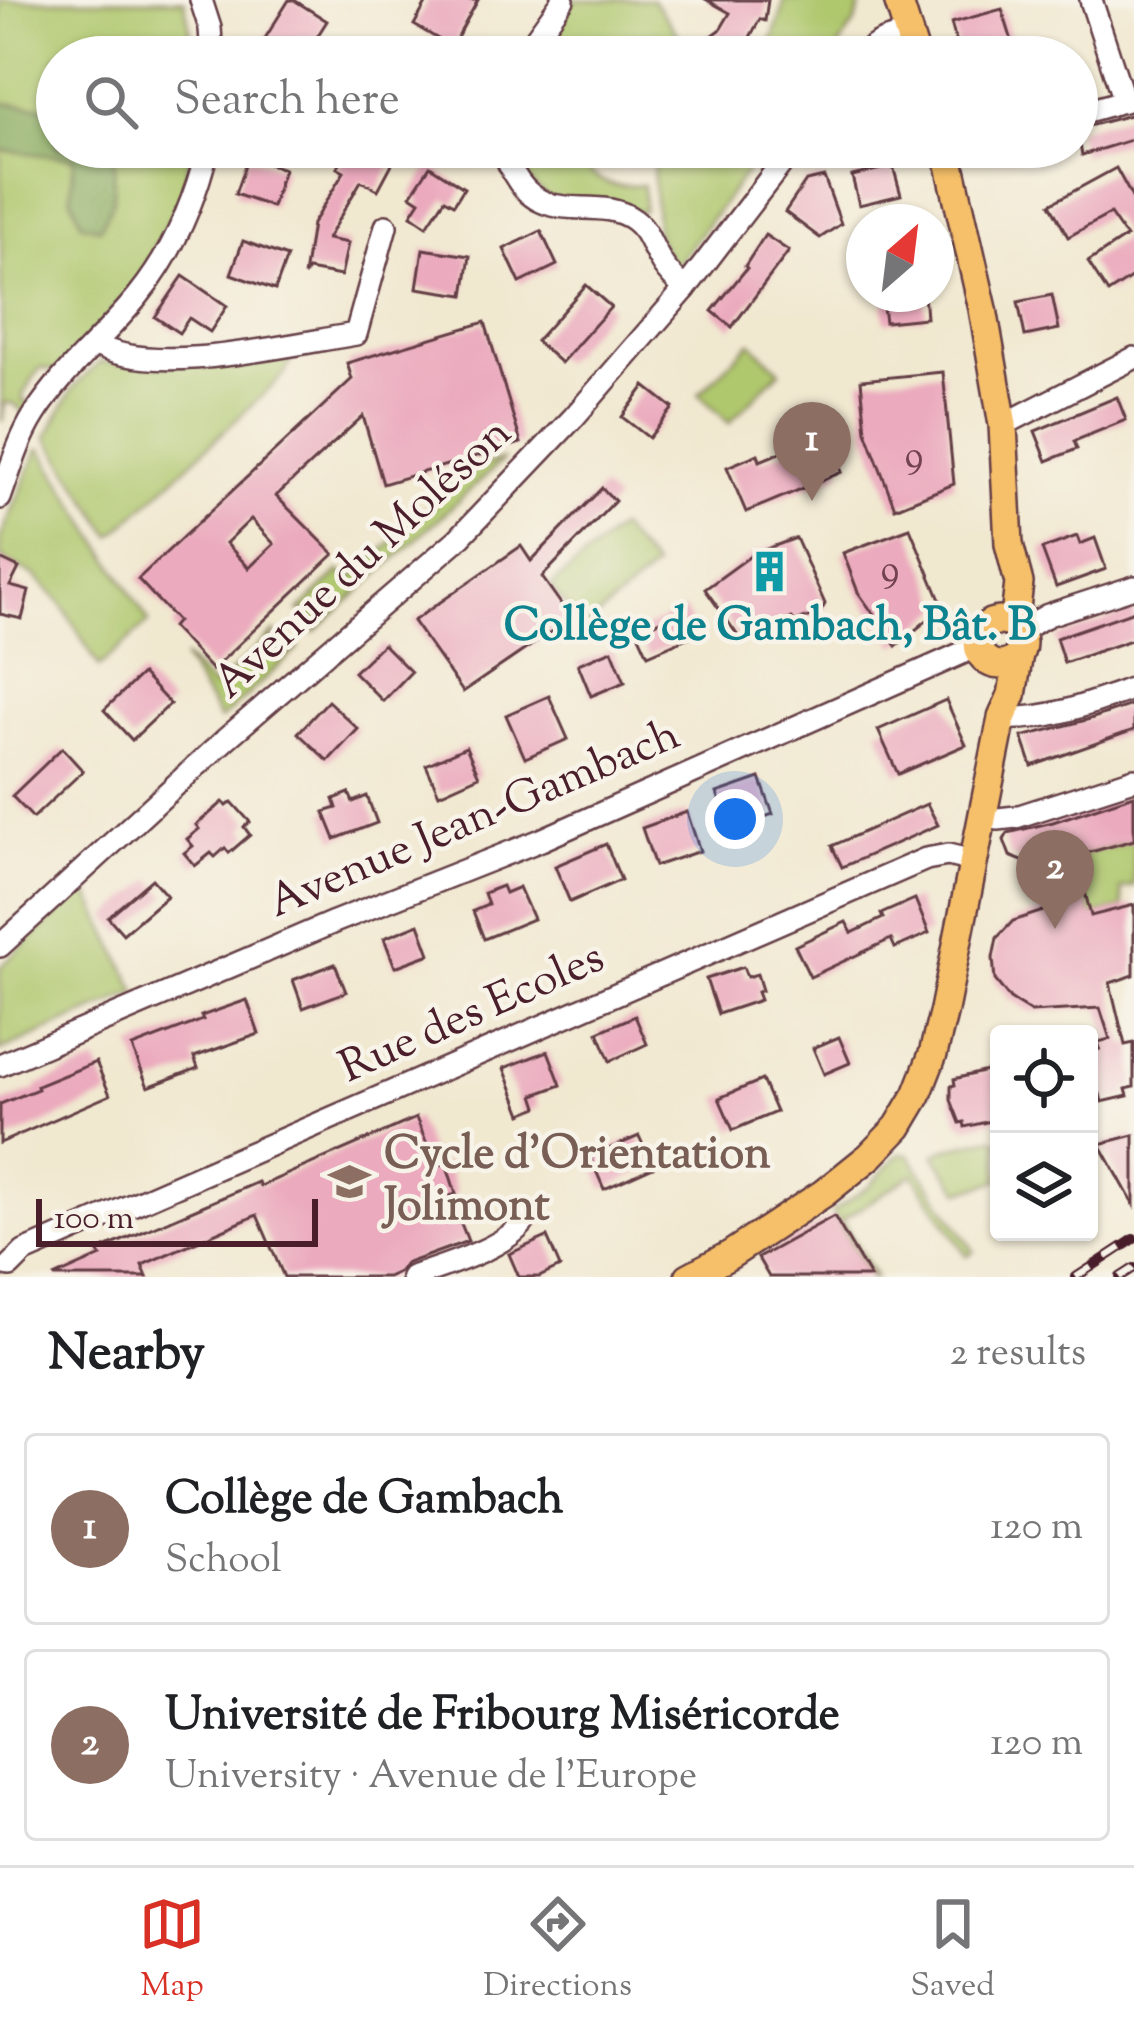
<!DOCTYPE html>
<html lang="en">
<head>
<meta charset="utf-8">
<style>
  body { margin:0; font-family:"Sorts Mill Goudy",serif; background:#f6f6f6; color:#202124 }
  .controls { position:absolute; right:36px; bottom:36px; display:grid; overflow:hidden; border-radius:12px; box-shadow:0 3px 9px #0004 }
  .controls button { width:108px; height:108px; display:grid; place-items:center; padding:0; border:0; border-bottom:3px solid #e0e0e0; background:#fff; color:#202124; font:60px sans-serif }
  .compass { position:absolute; left:846px; top:204px; width:108px; height:108px; border-radius:50%; background:#fff; box-shadow:0 3px 9px #0004; rotate:28deg }
  .scale { position:absolute; left:36px; bottom:30px; width:282px; box-sizing:border-box; padding-left:12px; border:6px solid #4a1f2b; border-top:0; font-size:33px; line-height:42px; white-space:nowrap; color:#4a1f2b; -webkit-text-stroke:9px #f7f3e8; paint-order:stroke }
  .you { position:absolute; left:735px; top:819px; width:42px; height:42px; margin:-30px; border:9px solid #fff; border-radius:50%; background:#1a73e8; box-shadow:0 0 0 18px #1a73e833 }
  .badge { display:grid; place-items:center; width:78px; height:78px; border-radius:50%; background:#d93025; color:#fff; font-size:39px; font-weight:700 }
  .pin { position:absolute; translate:-50% -99px; filter:drop-shadow(0 3px 6px #0008) }
  .pin::after { content:''; position:absolute; top:63px; width:42px; height:36px; background:inherit; clip-path:polygon(0 0,100% 0,50% 100%) }
  .list { margin:0; padding:0; list-style:none }
  h2 { display:flex; justify-content:space-between; align-items:center; height:156px; margin:0; padding:0 48px; font-size:51px }
  h2 small { font-size:39px; font-weight:400; color:#757577 }
  .list li { display:grid; grid-template-columns:78px 1fr auto; gap:36px; align-items:center; box-sizing:border-box; height:192px; margin:0 24px 24px; padding:0 24px; border:3px solid #e0e0e0; border-radius:12px }
  .list b { display:block; font-size:45px; white-space:nowrap }
  .list p { margin:0; font-size:39px; white-space:nowrap; color:#757577 }
  .list em { font-size:39px; font-style:normal; color:#757577 }
  .icon { flex:none; width:66px; height:66px; fill:none; stroke:currentColor; stroke-width:2; stroke-linecap:round; stroke-linejoin:round }
  .map { position:relative; flex:none; width:1134px; height:1277px; overflow:hidden }
  .search { position:absolute; background:#fff; box-shadow:0 3px 9px #0004; left:36px; right:36px; top:36px; height:132px; display:flex; align-items:center; gap:30px; box-sizing:border-box; padding:0 42px; border-radius:66px; color:#757577; font-size:45px }
  .sheet { height:588px; background:#fff }
  nav { display:flex; justify-content:space-around; align-items:center; box-sizing:border-box; height:168px; border-top:3px solid #e0e0e0; background:#fff; font-size:33px; color:#757577 }
  nav a { display:grid; justify-items:center; gap:6px }
  nav .on { color:#d93025 }
  .map>svg:first-child { display:block }
  .green { fill:#afc76d; stroke:#7c734c; stroke-width:3 }
  .forest { fill:#8bac60; stroke:#6a6646; stroke-width:3 }
  .building { fill:#ebaabe; fill-rule:evenodd }
  .lines { fill:none; stroke-linecap:round; stroke-linejoin:round }
  .minor-casing { stroke:#633d44; stroke-width:26 }
  .major-casing { stroke:#633d44; stroke-width:32 }
  .minor { stroke:#fff; stroke-width:21 }
  .major { stroke:#f6c06b; stroke-width:27 }
  .rail-casing { stroke:#4a1f2b; stroke-width:10 }
  .rail { stroke:#f7f3e8; stroke-width:6; stroke-dasharray:18; stroke-linecap:butt }
  .labels { text-anchor:middle; dominant-baseline:central; stroke-width:9; stroke-linejoin:round; paint-order:stroke }
  .number-label { font-size:39px; fill:#724250 }
  .street-label { font-size:45px; fill:#4a1f2b; stroke:#f7f3e8 }
  .culture-label { font-size:45px; font-weight:bold; fill:#0d838f; stroke:#f7f3e8 }
  .education-label { font-size:45px; font-weight:bold; fill:#785e54; stroke:#f7f3e8; text-anchor:start }
</style>
</head>
<body>
<div class="map">
<svg width="1134" height="1277" viewBox="0 0 1134 1277">
  <rect width="100%" height="100%" fill="#f7f3e8"/>
  <filter id="ink" filterUnits="userSpaceOnUse"><feTurbulence type="fractalNoise" baseFrequency=".00833" numOctaves="2"/><feDisplacementMap in="SourceGraphic" scale="24" xChannelSelector="R" yChannelSelector="G"/><feConvolveMatrix kernelMatrix="1 2 1 2 8 2 1 2 1" color-interpolation-filters="sRGB"/></filter>
  <filter id="wash" filterUnits="userSpaceOnUse"><feTurbulence type="fractalNoise" baseFrequency=".004" numOctaves="4" result="noise"/><feDisplacementMap in="SourceGraphic" scale="48" xChannelSelector="R" yChannelSelector="G"/><feGaussianBlur stdDeviation="2.7" result="paint"/><feColorMatrix in="noise" values="0 0 0 0 0 0 0 0 0 0 0 0 0 0 0 0 0 1.4 0 .05"/><feComposite in="paint" operator="in"/></filter>
  <g filter="url(#wash)">
    <rect width="100%" height="100%" fill="#f1e8d0"/>
    <g class="green">
      <polygon points="0,0 184,0 196,57 57,57 57,147 191,147 184,191 136,285 58,371 40,368 23,395 23,402 32,403 28,416 13,403 5,403 2,422"/>
      <polygon points="574,0 653,0 678,35 657,57 531,57"/>
      <polygon points="783,0 862,0 856,21 832,57 765,57 782,13"/>
      <path d="M513,147H571C594,180 602,189 643,185L644,209L641,212L548,197L521,174Z"/>
      <polygon points="657,147 664,150 669,147 765,147 675,267 659,241 656,229 653,158"/>
      <polygon points="751,342 780,371 729,423 699,394"/>
      <polygon points="281,351 292,357 284,375 112,536 47,437 73,388 100,362 163,366"/>
      <polygon points="41,449 149,622 99,667 61,603 35,576 0,557 0,539 38,450"/>
      <polygon points="504,459 315,632 314,618 307,612 299,611 340,571 350,580 433,504 435,505 438,501 435,498 480,466"/>
      <polygon points="619,528 654,568 586,627 550,587"/>
      <polygon points="276,631 271,641 283,657 296,646 299,648 220,720 183,658 214,688"/>
      <polygon points="1134,840 1134,886 1121,889 1123,908 1091,916 1076,856"/>
      <polygon points="86,889 137,992 0,1051 0,967"/>
      <polygon points="992,1138 999,1140 999,1181 960,1191 934,1155 945,1149"/>
      <polygon points="900,1153 909,1154 974,1251 967,1256 913,1174 842,1220 875,1277 870,1277 832,1212 869,1186"/>
    </g>
    <polygon class="forest" points="0,103 57,108 57,147 115,147 113,202 100,228 82,224 71,197 74,158 0,150"/>
    <g id="blocks">
      <g class="building">
        <polygon points="289,0 294,0 327,21 304,57 291,57 264,40"/>
        <polygon points="428,0 478,0 452,47 414,25"/>
        <polygon points="707,0 768,0 765,21 760,19 739,57 683,57 720,30 730,13"/>
        <polygon points="1002,9 1012,41 960,55 951,23"/>
        <polygon points="1134,114 1134,139 1082,155 1077,129"/>
        <polygon points="349,147 401,147 378,190 361,181 327,239 348,243 341,276 308,270 304,276 312,224 344,172 337,168"/>
        <polygon points="248,157 284,169 272,207 235,194"/>
        <polygon points="430,166 464,188 454,204 445,199 427,226 411,215 420,201 411,195"/>
        <polygon points="893,166 901,195 859,205 852,176"/>
        <polygon points="1116,168 1134,201 1134,276 1108,293 1088,262 1126,237 1110,214 1068,237 1050,204"/>
        <polygon points="824,177 841,224 820,238 785,212 806,181"/>
        <polygon points="541,231 557,265 520,283 504,249"/>
        <polygon points="765,235 789,251 732,327 712,311 747,268 745,266"/>
        <polygon points="243,241 287,257 275,290 231,274"/>
        <polygon points="423,249 470,256 464,295 417,288"/>
        <polygon points="183,276 227,306 210,332 189,318 179,333 155,317"/>
        <polygon points="586,285 611,307 561,363 536,341"/>
        <polygon points="892,294 924,294 926,318 885,322 883,307"/>
        <polygon points="1052,295 1059,329 1025,336 1018,302"/>
        <path d="M485,322L521,443L383,484L363,416L276,496L334,554L212,670L172,627L177,621L138,579L352,379L347,363ZM251,519L274,544L249,568L226,543Z"/>
        <polygon points="943,372 954,484 895,508 866,431 861,380"/>
        <polygon points="645,386 673,408 649,438 622,417"/>
        <polygon points="1117,397 1126,420 1074,441 1077,449 1047,461 1035,431"/>
        <polygon points="826,434 842,472 746,512 727,467 758,454 760,461"/>
        <polygon points="602,488 615,501 542,577 571,618 463,692 413,621 521,546 531,561"/>
        <polygon points="910,528 943,607 896,646 858,592 843,553"/>
        <polygon points="1077,536 1080,544 1095,538 1106,569 1056,587 1042,549"/>
        <polygon points="796,538 825,604 820,613 795,622 792,618 741,640 705,589 753,554"/>
        <polygon points="0,559 19,568 10,586 29,591 22,619 0,614"/>
        <polygon points="685,610 696,634 648,655 637,631"/>
        <polygon points="1134,611 1134,639 1064,663 1056,638"/>
        <polygon points="383,644 411,672 383,701 354,672"/>
        <polygon points="612,650 625,682 591,696 578,664"/>
        <polygon points="142,674 170,704 132,740 104,710"/>
        <polygon points="549,696 568,739 525,758 506,715"/>
        <polygon points="946,700 966,745 898,774 878,730"/>
        <polygon points="328,701 358,729 328,761 298,733"/>
        <polygon points="1134,704 1134,730 1032,766 1022,737 1090,719"/>
        <polygon points="466,747 479,776 439,794 426,765"/>
        <polygon points="62,748 83,771 33,818 12,796"/>
        <polygon points="760,778 773,814 730,829 717,793"/>
        <polygon points="349,793 353,802 367,796 377,823 335,839 324,812 337,808 334,799"/>
        <polygon points="1134,795 1134,840 1076,856 1091,916 1134,905 1134,975 1110,983 1125,1045 1134,1043 1134,1087 1126,1089 1128,1096 1102,1102 1100,1094 1089,1097 1089,1052 1100,1049 1098,1042 1110,1039 1100,1008 1031,1012 1010,999 995,980 993,958 997,938 1013,921 1073,901 1063,859 1049,862 1046,855 1022,861 1010,856 1004,840 1008,833 1053,822"/>
        <polygon points="223,802 227,806 232,802 250,822 244,827 250,835 229,853 225,848 215,857 211,853 195,866 184,853 193,846 187,839 199,829 196,825"/>
        <polygon points="927,804 938,825 842,867 832,846"/>
        <polygon points="687,812 700,851 655,866 642,828"/>
        <polygon points="606,844 621,880 570,902 555,866"/>
        <polygon points="152,879 167,896 123,934 108,917"/>
        <polygon points="502,886 505,893 519,887 533,919 484,939 473,911 488,905 484,893"/>
        <polygon points="915,899 929,933 895,948 891,939 810,977 795,946 846,922 852,933 883,918 881,914"/>
        <polygon points="419,924 430,954 395,967 384,938"/>
        <polygon points="335,964 346,992 303,1008 293,980"/>
        <polygon points="743,967 747,977 757,974 762,990 757,992 760,1000 718,1014 706,979"/>
        <polygon points="247,1000 259,1034 194,1057 198,1068 148,1087 132,1047 203,1020 201,1016"/>
        <polygon points="635,1016 647,1044 610,1061 598,1032"/>
        <polygon points="839,1037 850,1063 824,1074 813,1048"/>
        <polygon points="548,1051 561,1085 534,1095 538,1107 522,1114 504,1068"/>
        <polygon points="96,1062 110,1095 0,1143 0,1104 38,1089 37,1086"/>
        <polygon points="999,1068 999,1119 965,1127 964,1122 960,1123 951,1100 951,1086 955,1085 954,1079"/>
        <polygon points="762,1080 776,1112 733,1130 719,1098"/>
        <polygon points="416,1118 437,1167 446,1163 456,1194 450,1196 468,1241 407,1263 398,1272 387,1277 284,1277 257,1215 142,1265 147,1277 54,1277 101,1256 98,1251 258,1182 260,1186"/>
        <polygon points="1134,1135 1134,1205 1100,1144"/>
        <polygon points="639,1136 653,1167 604,1189 590,1157"/>
        <polygon points="834,1216 870,1277 769,1277 758,1258"/>
        <polygon points="547,1237 560,1267 539,1277 519,1277 509,1254"/>
      </g>
    </g>
  </g>
  <g filter="url(#ink)">
    <use href="#blocks" fill-opacity="0" stroke="#633d44" stroke-width="3"/>
    <g class="lines">
      <defs>
        <g id="minor">
          <polyline points="201,0 210,28 212,57"/>
          <polyline points="1091,0 1124,101"/>
          <polyline points="522,57 563,0"/>
          <path d="M862,57C874,42 890,38 909,34"/>
          <polyline points="1077,114 1134,98"/>
          <path d="M505,147C506,160 511,171 519,182C550,226 599,194 634,220C648,230 651,246 660,260C666,272 676,280 685,289"/>
          <path d="M95,344C151,378 291,344 356,334L386,226"/>
          <polyline points="1003,425 1134,358"/>
          <path d="M0,498C10,470 19,439 35,414C64,369 105,337 138,296C173,253 195,200 208,147"/>
          <polyline points="1019,631 1048,615 1134,587"/>
          <path d="M1002,718C1047,721 1092,703 1134,688"/>
          <polyline points="982,816 998,819 1016,817 1134,779"/>
          <polyline points="0,946 227,738 458,539 574,417 685,289 794,147"/>
          <polyline points="0,1065 334,922 541,840 978,646"/>
          <polyline points="10,1266 24,1252 926,859 948,855 973,861"/>
          <path d="M412,1277C443,1266 511,1247 527,1217"/>
        </g>
        <g id="major">
          <polyline points="898,0 916,57"/>
          <polyline points="946,147 983,309 1003,425 1009,544 1019,583 1014,626"/>
          <circle cx="1000" cy="643" r="22"/>
          <polyline points="689,1277 730,1255 824,1193 870,1156 898,1127 917,1095 933,1054 944,1010 1002,718 1012,695 1019,654"/>
        </g>
      </defs>
      <use href="#minor" class="minor-casing"/>
      <use href="#major" class="major-casing"/>
      <use href="#minor" class="minor"/>
      <use href="#major" class="major"/>
      <defs>
        <g id="rail">
          <polyline points="1076,1277 1134,1239"/>
          <polyline points="1120,1277 1134,1268"/>
        </g>
      </defs>
      <use href="#rail" class="rail-casing"/>
      <use href="#rail" class="rail"/>
    </g>
  </g>
  <defs>
    <symbol id="building-bare" viewBox="-9 -9 18 18"><path d="M-4-6H4V6H1V3H-1V6H-4ZM-2.5-4.3h1.7v1.8h-1.7ZM.8-4.3h1.7v1.8H.8ZM-2.5-1h1.7V.8h-1.7ZM.8-1h1.7V.8H.8Z" fill="#0f9aa8" stroke="#f7f3e8" stroke-width="2.5" paint-order="stroke"/></symbol>
    <symbol id="school-bare" viewBox="-9 -9 18 18"><path d="M0-5L7-2L0 1L-7-2ZM-4 1L0 2.5L4 1V4Q0 6-4 4Z" fill="#8d6e63" stroke="#f7f3e8" stroke-width="2.5" paint-order="stroke"/></symbol>
  </defs>
  <g fill-rule="evenodd">
    <use href="#building-bare" x="740" y="542" width="59" height="59"/>
    <use href="#school-bare" x="320" y="1152" width="59" height="59"/>
  </g>
  <g class="labels">
    <g class="number-label">
      <text x="914" y="458">9</text>
      <text x="890" y="572">9</text>
    </g>
    <g class="street-label">
      <text transform="translate(364 560) rotate(-43)">Avenue du Moléson</text>
      <text transform="translate(475 821) rotate(-23)">Avenue Jean-Gambach</text>
      <text transform="translate(473 1015) rotate(-24)">Rue des Ecoles</text>
    </g>
    <g class="culture-label">
      <text x="770" y="628">Collège de Gambach, Bât. B</text>
    </g>
    <g class="education-label">
      <text x="384" y="1156">Cycle d'Orientation<tspan x="384" dy="52">Jolimont</tspan></text>
    </g>
  </g>
</svg>
<div class="controls">
<button><svg class="icon" aria-label="locate" viewBox="0 0 24 24"><circle cx="12" cy="12" r="6"/><path d="M12 2v4M12 18v4M2 12h4M18 12h4"/></svg></button>
<button><svg class="icon" aria-label="layers" viewBox="0 0 24 24"><path d="M12 4l9 5-9 5-9-5zM3 14l9 5 9-5"/></svg></button>
</div>
<svg class="compass" viewBox="-18 -18 36 36"><path d="M0-13l5 13h-10z" fill="#e53935"/><path d="M0 13l5-13h-10z" fill="#757577"/></svg>
<div class="scale">100 m</div>
<div class="you"></div>
<div class="pin badge" style="left:812px;top:501px;background:#8d6e63">1</div>
<div class="pin badge" style="left:1055px;top:929px;background:#8d6e63">2</div>
<div class="search"><svg class="icon" aria-label="search" viewBox="0 0 24 24"><circle cx="10" cy="10" r="6"/><path d="M15 15l6 6"/></svg>Search here</div>
</div>
<section class="sheet">
<h2>Nearby<small>2 results</small></h2>
<ul class="list">
<li><span class="badge" style="background:#8d6e63">1</span><div><b>Collège de Gambach</b><p>School</p></div><em>120 m</em></li>
<li><span class="badge" style="background:#8d6e63">2</span><div><b>Université de Fribourg Miséricorde</b><p>University · Avenue de l'Europe</p></div><em>120 m</em></li>
</ul>
</section>
<nav>
<a class="on"><svg class="icon" aria-label="map" viewBox="0 0 24 24"><path d="M3 6l6-2 6 2 6-2v14l-6 2-6-2-6 2zM9 4v14M15 6v14"/></svg>Map</a>
<a><svg class="icon" aria-label="directions" viewBox="0 0 24 24"><path d="M12 3l9 9-9 9-9-9zM9 14v-3h6M13 9l2 2-2 2"/></svg>Directions</a>
<a><svg class="icon" aria-label="saved" viewBox="0 0 24 24"><path d="M7 4h10v16l-5-4-5 4z"/></svg>Saved</a>
</nav>
</body>
</html>
